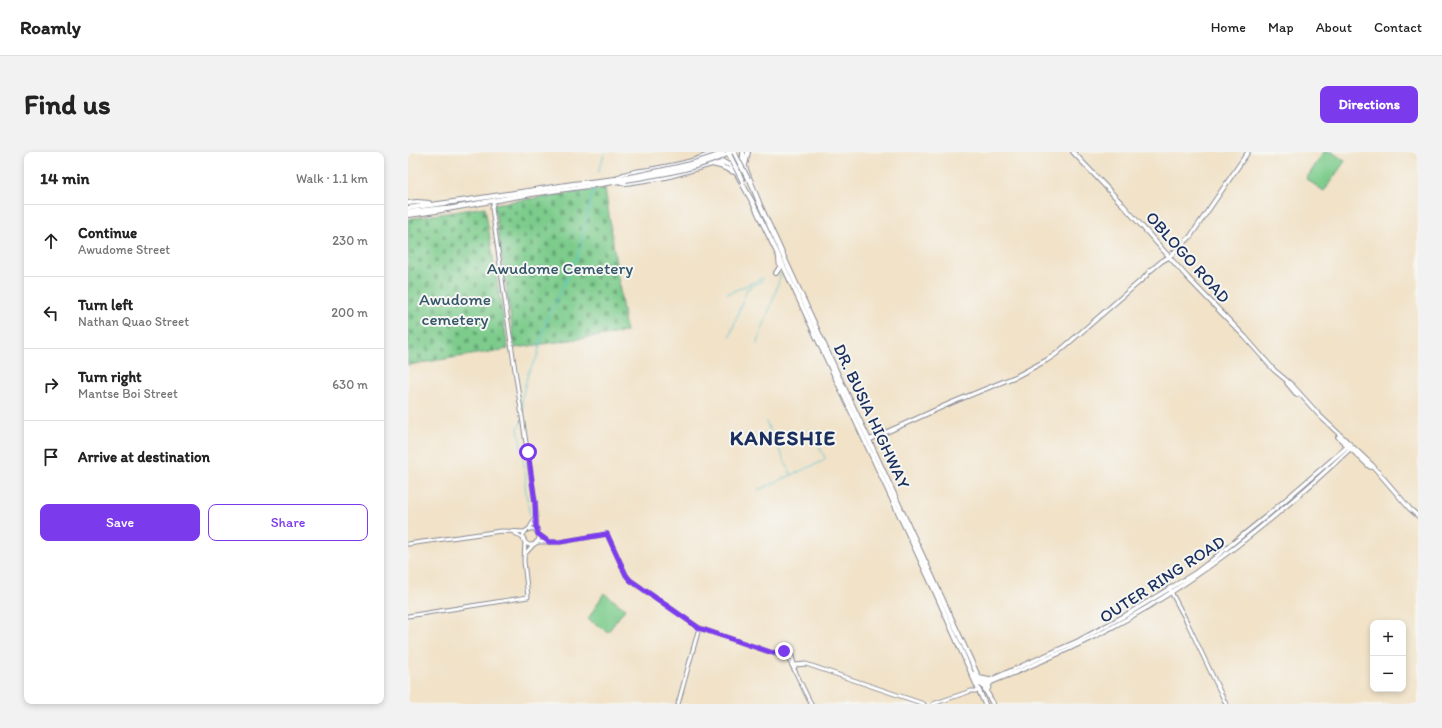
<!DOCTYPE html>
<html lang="en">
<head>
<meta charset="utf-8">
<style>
  body { margin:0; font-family:Itim,sans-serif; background:#f2f2f2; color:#222 }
  .controls { position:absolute; right:12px; bottom:12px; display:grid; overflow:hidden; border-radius:8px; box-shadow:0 2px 6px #0003 }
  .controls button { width:36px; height:36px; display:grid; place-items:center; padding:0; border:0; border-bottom:1px solid #e0e0e0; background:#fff; color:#222; font:20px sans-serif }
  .stop { position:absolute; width:12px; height:12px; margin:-9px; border:3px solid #7c3aed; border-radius:50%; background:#fff }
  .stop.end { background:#7c3aed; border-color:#fff; box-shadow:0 1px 4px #0008 }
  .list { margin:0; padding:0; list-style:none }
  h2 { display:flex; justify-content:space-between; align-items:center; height:52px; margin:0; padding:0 16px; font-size:17px }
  h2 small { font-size:13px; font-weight:400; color:#767676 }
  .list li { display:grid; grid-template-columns:26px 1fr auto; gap:12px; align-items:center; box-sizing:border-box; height:72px; padding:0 16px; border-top:1px solid #e0e0e0 }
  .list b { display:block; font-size:15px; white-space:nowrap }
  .list p { margin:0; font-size:13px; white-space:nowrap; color:#767676 }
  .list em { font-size:13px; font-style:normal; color:#767676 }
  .actions { display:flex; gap:8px; padding:12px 16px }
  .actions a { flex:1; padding:9px 0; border:1px solid #7c3aed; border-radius:8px; text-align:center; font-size:14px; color:#7c3aed }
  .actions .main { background:#7c3aed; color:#fff }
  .icon { flex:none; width:22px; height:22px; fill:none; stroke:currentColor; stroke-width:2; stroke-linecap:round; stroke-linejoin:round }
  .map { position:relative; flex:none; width:1010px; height:552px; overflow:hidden; border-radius:8px }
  header { display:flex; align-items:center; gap:24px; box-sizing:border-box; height:56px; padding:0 20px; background:#fff; border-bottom:1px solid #e0e0e0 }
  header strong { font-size:19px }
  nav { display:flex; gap:22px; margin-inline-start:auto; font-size:14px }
  .intro { display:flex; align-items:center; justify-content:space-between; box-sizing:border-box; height:96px; padding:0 24px }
  h1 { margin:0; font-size:28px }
  .button { padding:10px 18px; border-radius:8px; background:#7c3aed; color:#fff; font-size:14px; font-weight:700 }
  main { display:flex; gap:24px; padding:0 24px }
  aside { flex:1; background:#fff; border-radius:8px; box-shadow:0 2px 6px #0003 }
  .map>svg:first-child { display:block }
  .cemetery { fill:url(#cemetery-stones); stroke:#4c7e75 }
  .green { fill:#7dcc8c; stroke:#4c7e75 }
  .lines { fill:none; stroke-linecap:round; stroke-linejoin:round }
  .stream { stroke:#5bc7d2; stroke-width:1 }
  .tertiary-casing { stroke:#868893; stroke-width:5 }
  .secondary-casing { stroke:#868893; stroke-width:5.5 }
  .primary-casing { stroke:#868893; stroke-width:6 }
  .trunk-casing { stroke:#868893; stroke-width:6 }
  .tertiary { stroke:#fff; stroke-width:3 }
  .secondary { stroke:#fff; stroke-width:3.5 }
  .primary { stroke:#fff; stroke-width:4 }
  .trunk { stroke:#fff; stroke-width:4 }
  .primary-bridge-casing { stroke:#868893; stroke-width:6; stroke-linecap:butt }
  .primary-bridge { stroke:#fff; stroke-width:4 }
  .route { stroke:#7c3aed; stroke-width:5 }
  .labels { text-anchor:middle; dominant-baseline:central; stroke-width:4; stroke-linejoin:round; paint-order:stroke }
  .street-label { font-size:17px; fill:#1b2f5e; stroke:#f6f6f2 }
  .park-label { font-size:17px; fill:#34566a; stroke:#f6f6f2 }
  .district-label { font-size:21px; font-weight:bold; letter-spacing:1px; fill:#1b2f5e; stroke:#f6f6f2 }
</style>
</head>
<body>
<header>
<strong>Roamly</strong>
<nav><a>Home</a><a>Map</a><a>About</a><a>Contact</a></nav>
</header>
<div class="intro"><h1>Find us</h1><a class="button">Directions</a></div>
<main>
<aside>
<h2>14 min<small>Walk · 1.1 km</small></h2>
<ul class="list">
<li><svg class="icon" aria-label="ahead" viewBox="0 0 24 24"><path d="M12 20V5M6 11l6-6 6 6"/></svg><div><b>Continue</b><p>Awudome Street</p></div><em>230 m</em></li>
<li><svg class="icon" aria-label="left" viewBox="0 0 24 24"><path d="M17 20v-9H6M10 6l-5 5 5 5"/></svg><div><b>Turn left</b><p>Nathan Quao Street</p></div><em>200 m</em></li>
<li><svg class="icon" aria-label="right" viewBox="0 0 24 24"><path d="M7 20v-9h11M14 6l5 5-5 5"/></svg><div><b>Turn right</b><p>Mantse Boi Street</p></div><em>630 m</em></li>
<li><svg class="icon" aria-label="arrive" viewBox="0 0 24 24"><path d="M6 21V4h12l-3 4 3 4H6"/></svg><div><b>Arrive at destination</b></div></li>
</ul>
<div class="actions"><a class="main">Save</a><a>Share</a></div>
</aside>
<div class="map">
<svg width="1010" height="552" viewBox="0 0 1010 552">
  <defs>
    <pattern id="cemetery-stones" width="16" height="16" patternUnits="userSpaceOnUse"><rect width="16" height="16" fill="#7dcc8c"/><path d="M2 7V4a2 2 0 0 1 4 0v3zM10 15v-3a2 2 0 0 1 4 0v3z" fill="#66a676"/></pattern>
  </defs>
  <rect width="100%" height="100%" fill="#f6f6f2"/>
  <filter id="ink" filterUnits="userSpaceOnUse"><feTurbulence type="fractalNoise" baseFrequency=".025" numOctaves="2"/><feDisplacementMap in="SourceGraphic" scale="8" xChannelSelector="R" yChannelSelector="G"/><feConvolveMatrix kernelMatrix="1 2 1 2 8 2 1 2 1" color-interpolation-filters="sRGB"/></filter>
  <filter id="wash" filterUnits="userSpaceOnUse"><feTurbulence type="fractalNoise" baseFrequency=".012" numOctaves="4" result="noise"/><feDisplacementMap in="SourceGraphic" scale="16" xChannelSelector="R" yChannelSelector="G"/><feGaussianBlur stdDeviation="0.9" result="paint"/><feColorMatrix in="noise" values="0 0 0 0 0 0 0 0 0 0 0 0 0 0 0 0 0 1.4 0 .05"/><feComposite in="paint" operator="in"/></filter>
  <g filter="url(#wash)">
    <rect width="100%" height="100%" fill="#f1e2c8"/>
    <g class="cemetery">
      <polygon points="197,36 218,180 107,196 86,52"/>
      <polygon points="77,55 100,197 0,213 0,67"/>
    </g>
    <g class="green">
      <polygon points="916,0 924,0 937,9 916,39 898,27"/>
      <polygon points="196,441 217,457 200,480 180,467"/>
    </g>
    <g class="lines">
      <g class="stream">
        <polyline points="190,20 197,0"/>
        <polyline points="319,142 355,126"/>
        <polyline points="322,184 339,137 354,129"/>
        <polyline points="349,192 368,139 373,121"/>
        <polyline points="115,266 114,246 120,221 129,205 138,169 171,101 185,37"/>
        <polyline points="114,269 110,276 118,325 117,334 123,370"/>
        <polyline points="358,270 383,322"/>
        <polyline points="350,338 415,309 417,306 403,277"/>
      </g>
    </g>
  </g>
  <g filter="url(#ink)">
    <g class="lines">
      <defs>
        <g id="tertiary">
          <polyline points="86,48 84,56 105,205 127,350 129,380"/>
          <polyline points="121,377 127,367"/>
          <circle cx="123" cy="385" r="8"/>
          <polyline points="104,379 116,387"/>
          <polyline points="130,382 141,390"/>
          <polyline points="128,390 152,390 199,382 218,423 222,428 291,476 380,506"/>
          <polyline points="0,392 93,379 117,380"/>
          <polyline points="117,402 125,393"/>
          <polyline points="761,436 779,470 818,552"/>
          <polyline points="0,464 120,445 116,409 117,390"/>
          <path d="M366,501C372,501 377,497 382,498L387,515"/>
          <polyline points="380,506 388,521 403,552"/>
          <polyline points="387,513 398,512 407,515 516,552"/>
          <polyline points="270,552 291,476"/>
          <polyline points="525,552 563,539 570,539"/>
        </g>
        <g id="secondary">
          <polyline points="665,0 715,53 780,126 837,185 866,218 884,233 912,264 964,313 1002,357 1010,364"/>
          <polyline points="879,231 889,243"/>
          <polyline points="930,285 962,315 965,315"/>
          <polyline points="461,288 543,251 609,224 639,208 648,202 737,125 741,120 754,109 761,105 782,85 840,0"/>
          <polyline points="573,532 670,489 718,463 787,421 799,412 861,362 941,293"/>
          <path d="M576,534C590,526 606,522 620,515C646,504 672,492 697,479C788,432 870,365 944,295"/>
        </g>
        <g id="primary">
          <path d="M310,0C313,18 337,17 335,0"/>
          <path d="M211,25C220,20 232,19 241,18C264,14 287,10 307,0"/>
          <polyline points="213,30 218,31 258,25 304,12 316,11"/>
          <polyline points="0,51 9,50 21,51"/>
          <polyline points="0,56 60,48 165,32 216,26"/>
          <polyline points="0,60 36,56"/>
          <path d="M0,63C33,59 66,52 100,46C139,39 178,35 218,28"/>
        </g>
        <g id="trunk">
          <polyline points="335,6 337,15 352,53 431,225 461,288 571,526 585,552"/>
          <polyline points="304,12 312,14 326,20"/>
          <polyline points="322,13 329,22 345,51 374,111 525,435 577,552"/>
          <polyline points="337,13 340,0"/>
          <polyline points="368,121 372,115 371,107"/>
          <polyline points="566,522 571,532 576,534"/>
          <polyline points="571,526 581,528"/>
          <polyline points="579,539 582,531"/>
        </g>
      </defs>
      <use href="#tertiary" class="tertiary-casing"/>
      <use href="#secondary" class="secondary-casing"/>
      <use href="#primary" class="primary-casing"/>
      <use href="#trunk" class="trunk-casing"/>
      <use href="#tertiary" class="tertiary"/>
      <use href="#secondary" class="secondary"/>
      <use href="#primary" class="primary"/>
      <use href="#trunk" class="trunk"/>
      <defs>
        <g id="primary-bridge">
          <polyline points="320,0 335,30"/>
          <polyline points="326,0 340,27"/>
          <path d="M216,26C250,19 283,14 315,1"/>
          <path d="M218,28C254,22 291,17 323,0"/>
        </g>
      </defs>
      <use href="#primary-bridge" class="primary-bridge-casing"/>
      <use href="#primary-bridge" class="primary-bridge"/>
    </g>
  </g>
  <g class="lines" filter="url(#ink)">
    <polyline class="route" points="120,300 127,350 128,374 130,382 141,390 152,390 199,382 218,423 222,428 291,476 365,501 376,499"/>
  </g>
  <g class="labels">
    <g class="street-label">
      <text transform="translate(780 105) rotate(48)">OBLOGO ROAD</text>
      <text transform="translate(464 264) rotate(65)">DR. BUSIA HIGHWAY</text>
      <text transform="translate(754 427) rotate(-33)">OUTER RING ROAD</text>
    </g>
    <g class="park-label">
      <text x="152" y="116">Awudome Cemetery</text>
      <text x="47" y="147">Awudome<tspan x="47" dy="20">cemetery</tspan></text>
    </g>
    <g class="district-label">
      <text x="375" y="285">KANESHIE</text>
    </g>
  </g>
</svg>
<div class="controls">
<button>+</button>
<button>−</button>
</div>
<div class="stop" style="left:120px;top:300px"></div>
<div class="stop end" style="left:376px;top:499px"></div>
</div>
</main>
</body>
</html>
